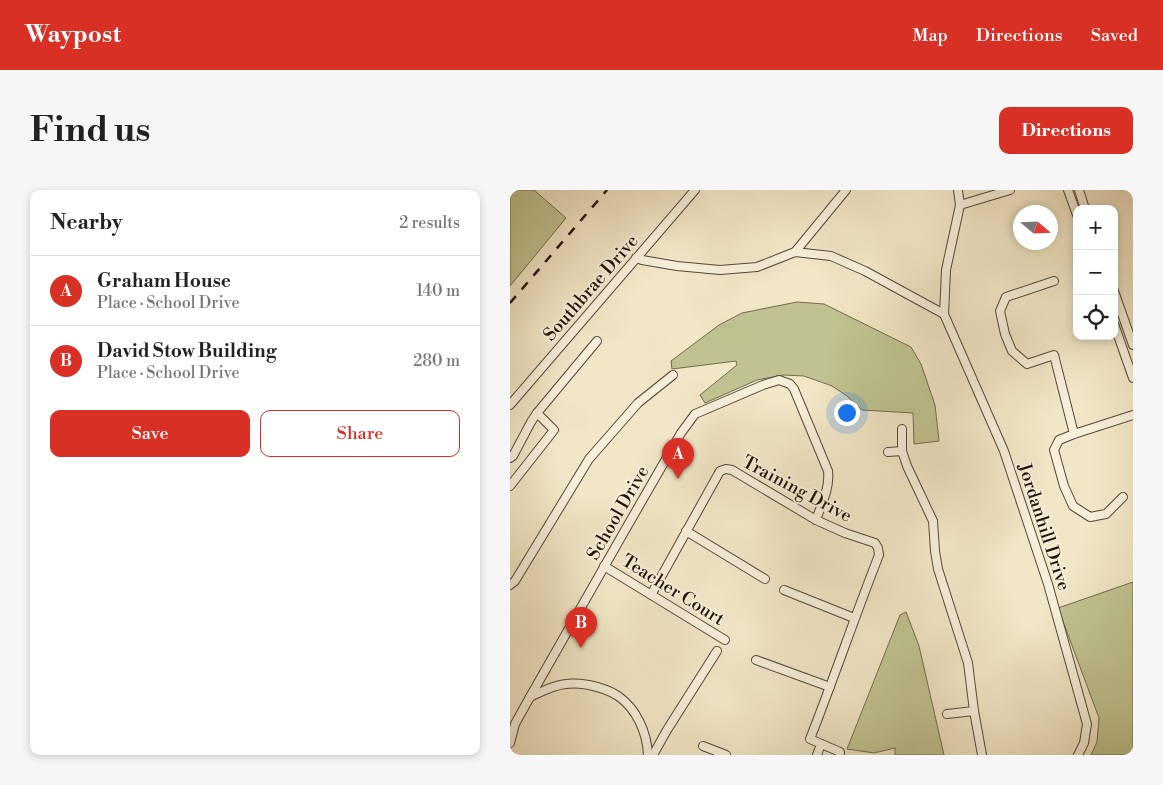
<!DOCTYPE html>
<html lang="en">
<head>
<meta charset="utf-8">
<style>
  body { margin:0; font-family:"Libre Bodoni",serif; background:#f6f6f6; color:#222 }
  .controls { position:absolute; right:15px; top:15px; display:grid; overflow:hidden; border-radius:10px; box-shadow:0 2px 8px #0003 }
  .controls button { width:45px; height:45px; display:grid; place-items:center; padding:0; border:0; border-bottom:1px solid #e0e0e0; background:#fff; color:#222; font:25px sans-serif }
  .compass { position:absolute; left:503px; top:15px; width:45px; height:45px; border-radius:50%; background:#fff; box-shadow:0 2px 8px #0003; rotate:109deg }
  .you { position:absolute; left:336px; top:222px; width:18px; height:18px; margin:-12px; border:4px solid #fff; border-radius:50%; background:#1a73e8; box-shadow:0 0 0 8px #1a73e833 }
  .badge { display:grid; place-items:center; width:32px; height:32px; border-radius:50%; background:#d93025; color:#fff; font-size:16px; font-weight:700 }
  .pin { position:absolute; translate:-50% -41px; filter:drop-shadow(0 1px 2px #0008) }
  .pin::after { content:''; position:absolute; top:26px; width:18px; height:15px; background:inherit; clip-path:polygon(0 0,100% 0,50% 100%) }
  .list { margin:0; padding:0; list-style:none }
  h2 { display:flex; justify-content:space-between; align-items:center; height:65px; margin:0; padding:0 20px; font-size:21px }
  h2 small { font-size:16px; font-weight:400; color:#767676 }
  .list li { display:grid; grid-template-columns:32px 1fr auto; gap:15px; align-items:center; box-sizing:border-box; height:70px; padding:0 20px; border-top:1px solid #e0e0e0 }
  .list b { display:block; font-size:19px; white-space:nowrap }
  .list p { margin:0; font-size:16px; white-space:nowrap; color:#767676 }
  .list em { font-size:16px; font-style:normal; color:#767676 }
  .actions { display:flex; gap:10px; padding:15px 20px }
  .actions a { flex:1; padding:11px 0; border:1px solid #d93025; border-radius:10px; text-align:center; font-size:18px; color:#d93025 }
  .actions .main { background:#d93025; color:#fff }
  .icon { flex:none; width:28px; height:28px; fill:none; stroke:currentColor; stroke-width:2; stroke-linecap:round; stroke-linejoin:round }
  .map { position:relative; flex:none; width:623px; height:565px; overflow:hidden; border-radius:10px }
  header { display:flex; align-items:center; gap:30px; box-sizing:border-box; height:70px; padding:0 25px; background:#d93025; color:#fff }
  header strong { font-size:24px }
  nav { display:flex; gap:28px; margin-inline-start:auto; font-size:18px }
  .intro { display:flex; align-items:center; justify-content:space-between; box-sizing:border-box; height:120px; padding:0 30px }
  h1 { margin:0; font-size:35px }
  .button { padding:12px 22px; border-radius:10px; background:#d93025; color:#fff; font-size:18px; font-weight:700 }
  main { display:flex; gap:30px; padding:0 30px }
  aside { flex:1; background:#fff; border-radius:10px; box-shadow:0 2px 8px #0003 }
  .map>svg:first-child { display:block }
  .green { fill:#c0c391; stroke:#706c4e }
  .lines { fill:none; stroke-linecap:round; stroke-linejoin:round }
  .minor-casing { stroke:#544839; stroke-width:10 }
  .minor { stroke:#f6efda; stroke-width:8 }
  .rail { stroke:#20140a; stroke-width:2.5; stroke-dasharray:9 9; stroke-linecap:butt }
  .labels { text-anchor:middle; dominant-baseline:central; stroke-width:4; stroke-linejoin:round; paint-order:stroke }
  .street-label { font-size:18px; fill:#20140a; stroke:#f6efda }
</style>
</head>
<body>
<header>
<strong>Waypost</strong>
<nav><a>Map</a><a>Directions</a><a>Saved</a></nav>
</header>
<div class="intro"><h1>Find us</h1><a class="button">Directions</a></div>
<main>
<aside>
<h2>Nearby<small>2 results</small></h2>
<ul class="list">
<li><span class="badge">A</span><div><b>Graham House</b><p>Place · School Drive</p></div><em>140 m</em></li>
<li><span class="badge">B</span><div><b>David Stow Building</b><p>Place · School Drive</p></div><em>280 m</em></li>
</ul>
<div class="actions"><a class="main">Save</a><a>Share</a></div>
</aside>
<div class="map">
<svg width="623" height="565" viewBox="0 0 623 565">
  <rect width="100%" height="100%" fill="#f1e6c6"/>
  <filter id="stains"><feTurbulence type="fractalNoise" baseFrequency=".004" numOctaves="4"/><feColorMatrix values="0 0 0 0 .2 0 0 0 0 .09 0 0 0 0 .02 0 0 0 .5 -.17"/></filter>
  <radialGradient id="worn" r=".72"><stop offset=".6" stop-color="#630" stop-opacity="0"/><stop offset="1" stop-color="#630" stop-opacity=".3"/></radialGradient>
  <g class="green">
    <polygon points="0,0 24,0 56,28 0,96"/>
    <polygon points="287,112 314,114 401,157 411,174 425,215 429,251 404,254 403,223 352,220 337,206 322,196 294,186 273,185 247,190 195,213 190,205 227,175 226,171 162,179 161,171 209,135 232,123"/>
    <polygon points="623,392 623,565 581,565 587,552 589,528 548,418"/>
    <polygon points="396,422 409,456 434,565 385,565 385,558 364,563 337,559 390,425"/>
  </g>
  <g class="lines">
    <defs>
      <g id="minor">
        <polyline points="448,0 450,15 436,80 434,124 494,261 538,394 577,534 574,553 568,565"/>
        <polyline points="558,0 567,25"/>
        <polyline points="569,0 575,19"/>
        <polyline points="450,15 500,0"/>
        <polyline points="285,62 336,0"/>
        <polyline points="126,68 132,70 167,76 210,80 247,77 285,62 321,66 355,81 434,124"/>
        <polyline points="544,91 496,107 490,121 495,144 502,161 517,174 544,165 564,244"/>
        <polyline points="604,101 623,155"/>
        <polyline points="604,134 623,188"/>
        <polyline points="0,215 185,0"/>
        <polyline points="392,239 392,261 397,276 423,331 425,361 428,379 458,473 464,521 472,565"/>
        <polyline points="378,262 392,261"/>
        <polyline points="0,268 3,266 21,232 27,223 87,151"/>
        <polyline points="0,296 44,240 27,223"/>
        <polyline points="613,307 596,324 580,327 563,316 554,296 544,260 549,250 564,244 623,225"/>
        <polyline points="176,341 255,389"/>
        <polyline points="94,376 215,450"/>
        <polyline points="0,395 5,391 79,269 128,213 163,185"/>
        <polyline points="274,400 344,428"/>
        <path d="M141,405L210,281L216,279L222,280L306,330L335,343L365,353L368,358L369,365C345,426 324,488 300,549L330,562V565"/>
        <polyline points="246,470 320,497"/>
        <path d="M20,507C31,502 43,495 56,494C63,493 72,494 79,495C89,497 99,500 108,506C127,519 137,543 138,565"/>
        <polyline points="437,524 464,521"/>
        <path d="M0,553L5,534L20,507L114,342L171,243L185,224L253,195L269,190L280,194L284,199L318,281C320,298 312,313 306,330"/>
        <polyline points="193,556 216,565"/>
        <polyline points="143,565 157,540 207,461"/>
        <polyline points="307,565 311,554"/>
      </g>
    </defs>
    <use href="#minor" class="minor-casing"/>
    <use href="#minor" class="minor"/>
    <polyline class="rail" points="0,113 97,0"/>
  </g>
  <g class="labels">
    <g class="street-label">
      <text transform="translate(81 98) rotate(-49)">Southbrae Drive</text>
      <text transform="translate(287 299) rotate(28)">Training Drive</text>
      <text transform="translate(108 323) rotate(-60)">School Drive</text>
      <text transform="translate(534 337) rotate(72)">Jordanhill Drive</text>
      <text transform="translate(163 400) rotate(32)">Teacher Court</text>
    </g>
  </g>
  <rect width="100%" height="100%" filter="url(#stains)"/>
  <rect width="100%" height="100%" fill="url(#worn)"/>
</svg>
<div class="controls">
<button>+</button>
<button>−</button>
<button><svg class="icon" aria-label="locate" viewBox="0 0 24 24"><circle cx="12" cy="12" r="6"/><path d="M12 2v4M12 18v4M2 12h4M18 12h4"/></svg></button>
</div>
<svg class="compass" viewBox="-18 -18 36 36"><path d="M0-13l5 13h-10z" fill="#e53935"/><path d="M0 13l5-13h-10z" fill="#767676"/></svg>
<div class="you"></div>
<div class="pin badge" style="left:168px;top:289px">A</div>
<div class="pin badge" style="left:71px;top:458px">B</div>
</div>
</main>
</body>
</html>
